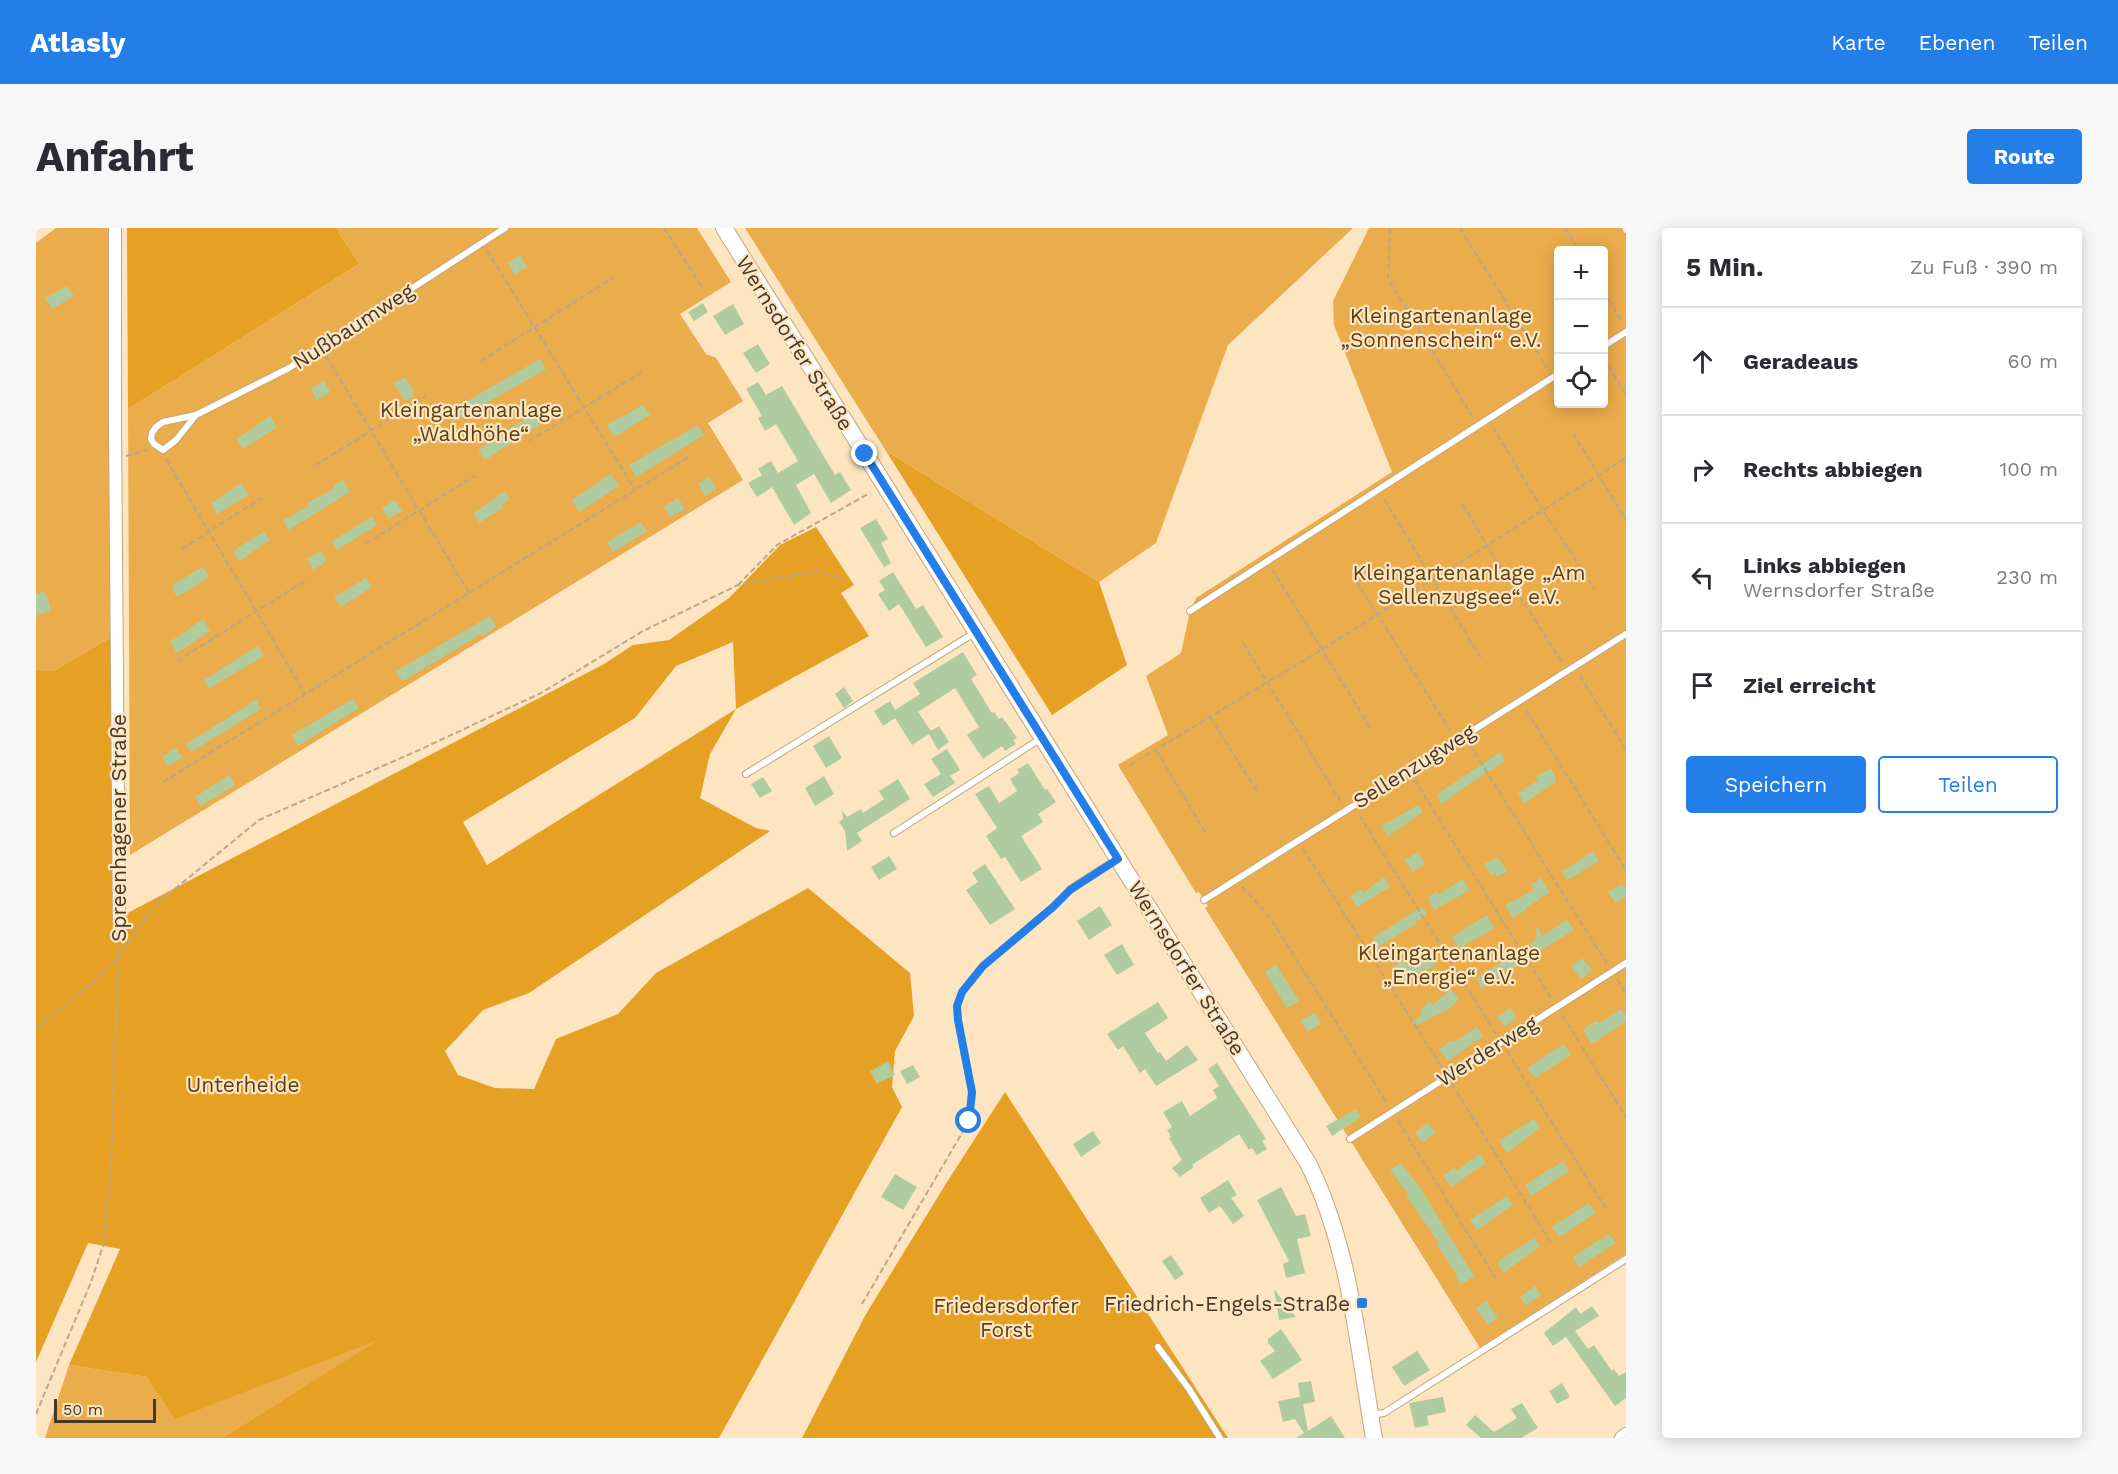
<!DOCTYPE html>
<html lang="de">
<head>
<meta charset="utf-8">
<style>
  body { margin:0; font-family:"Work Sans",sans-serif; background:#f7f7f7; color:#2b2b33 }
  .controls { position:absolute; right:18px; top:18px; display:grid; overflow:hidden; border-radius:6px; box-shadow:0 3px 15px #0003 }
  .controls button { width:54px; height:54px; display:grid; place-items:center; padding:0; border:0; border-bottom:2px solid #e1e1e2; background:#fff; color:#2b2b33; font:30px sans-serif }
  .scale { position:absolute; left:18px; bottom:15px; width:102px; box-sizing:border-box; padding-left:6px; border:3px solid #453827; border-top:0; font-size:16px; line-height:21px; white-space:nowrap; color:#453827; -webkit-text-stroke:4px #fee5c2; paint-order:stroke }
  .stop { position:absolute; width:18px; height:18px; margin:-14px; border:4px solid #237ee7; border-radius:50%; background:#fff }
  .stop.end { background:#237ee7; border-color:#fff; box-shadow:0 2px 6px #0008 }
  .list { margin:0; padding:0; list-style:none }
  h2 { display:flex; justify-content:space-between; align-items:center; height:78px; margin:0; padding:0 24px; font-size:26px }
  h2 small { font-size:20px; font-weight:400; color:#7c7c81 }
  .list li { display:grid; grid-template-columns:39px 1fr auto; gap:18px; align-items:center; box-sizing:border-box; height:108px; padding:0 24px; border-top:2px solid #e1e1e2 }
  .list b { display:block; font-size:22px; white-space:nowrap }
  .list p { margin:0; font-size:20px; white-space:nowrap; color:#7c7c81 }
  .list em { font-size:20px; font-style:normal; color:#7c7c81 }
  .actions { display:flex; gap:12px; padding:18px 24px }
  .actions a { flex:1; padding:14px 0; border:2px solid #237ee7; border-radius:6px; text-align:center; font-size:21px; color:#237ee7 }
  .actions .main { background:#237ee7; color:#fff }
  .icon { flex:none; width:33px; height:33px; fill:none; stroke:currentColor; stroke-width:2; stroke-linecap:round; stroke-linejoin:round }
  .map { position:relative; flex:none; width:1590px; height:1210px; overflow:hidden; border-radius:6px }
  header { display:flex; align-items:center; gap:36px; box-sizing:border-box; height:84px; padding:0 30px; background:#237ee7; color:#fff }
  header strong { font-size:28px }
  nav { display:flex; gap:33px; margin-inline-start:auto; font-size:21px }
  .intro { display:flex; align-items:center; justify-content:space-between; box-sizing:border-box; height:144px; padding:0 36px }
  h1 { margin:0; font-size:42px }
  .button { padding:15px 27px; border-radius:6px; background:#237ee7; color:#fff; font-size:21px; font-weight:700 }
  main { display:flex; gap:36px; padding:0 36px }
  aside { flex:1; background:#fff; border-radius:6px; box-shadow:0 3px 15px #0003 }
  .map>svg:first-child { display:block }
  .green { fill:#ebac4b; fill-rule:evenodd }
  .forest { fill:#e6a125; fill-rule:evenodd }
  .building { fill:#afcca1 }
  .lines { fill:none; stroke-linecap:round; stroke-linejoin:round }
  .lane-casing { stroke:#c3a57c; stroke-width:8 }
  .street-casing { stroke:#c3a57c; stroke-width:14 }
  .secondary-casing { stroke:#c3a57c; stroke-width:18 }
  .path { stroke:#bba78a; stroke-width:2; stroke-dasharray:6 3; stroke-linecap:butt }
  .lane { stroke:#fff; stroke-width:6 }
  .street { stroke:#fff; stroke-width:12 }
  .secondary { stroke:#fff; stroke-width:16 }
  .route { stroke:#237ee7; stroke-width:8 }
  .poi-dot { fill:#237ee7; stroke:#fee5c2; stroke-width:2 }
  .labels { text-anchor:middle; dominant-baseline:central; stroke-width:4.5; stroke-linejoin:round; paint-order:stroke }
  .park-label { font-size:21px; fill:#5d4113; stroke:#fee5c2 }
  .street-label { font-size:21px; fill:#453827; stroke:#fee5c2 }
  .poi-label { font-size:21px; fill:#453827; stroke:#fee5c2; text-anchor:end }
</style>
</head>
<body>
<header>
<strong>Atlasly</strong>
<nav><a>Karte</a><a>Ebenen</a><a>Teilen</a></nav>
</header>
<div class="intro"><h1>Anfahrt</h1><a class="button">Route</a></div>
<main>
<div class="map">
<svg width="1590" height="1210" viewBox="0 0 1590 1210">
  <rect width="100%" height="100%" fill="#fee5c2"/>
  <g class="green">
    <polygon points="20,0 72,0 74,410 17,443 0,443 0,15"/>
    <polygon points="300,0 661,0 695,54 644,86 670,126 680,130 707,173 672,195 707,252 94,627 92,181 323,36"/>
    <polygon points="709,0 1317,0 1192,117 1120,315 1063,354 850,223"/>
    <path d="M1333,0H1590V1026L1444,1120L1169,680L1172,678L1163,664L1160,665L1082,537L1132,507L1110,448L1145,425L1154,383L1160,370L1356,244L1298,97L1297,73ZM1522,22H1568V176H1522Z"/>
    <polygon points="346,1110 186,1210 9,1210 33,1137 111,1149"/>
  </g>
  <g class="forest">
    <polygon points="91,0 300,0 323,36 92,181"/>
    <polygon points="850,223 1063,354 1091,437 1016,487"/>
    <path d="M780,299L818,357L805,365L833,408L700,481L674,526L664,570L720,600L734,603L493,765L447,782L409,823L422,847L459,860L498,861L520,811L582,786L620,745L772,660L874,745L878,788L859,823L856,859L866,879L683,1210H186L342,1112L139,1191L111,1149L33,1137L84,1021L52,1015L0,1134V443H17L74,410L78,692L568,436L597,417L633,412L693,370L744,317ZM697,414L700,481L451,637L427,594L599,490L640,438Z"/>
    <polygon points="969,864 1192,1210 766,1210 830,1086 911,954"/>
  </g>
  <g class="building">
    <polygon points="484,27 491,39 479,46 472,35"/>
    <polygon points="31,58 38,68 16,81 9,70"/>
    <polygon points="667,75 672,84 658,93 652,84"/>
    <polygon points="697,76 708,96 689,107 677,88"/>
    <polygon points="722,116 734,136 720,145 707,125"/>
    <polygon points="504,131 510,141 417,194 412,184"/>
    <polygon points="369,149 378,163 378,168 369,173 358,156"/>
    <polygon points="288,153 294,164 281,172 275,161"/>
    <polygon points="722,154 730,167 746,158 799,247 804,244 815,262 795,275 778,246 760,257 775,285 758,297 736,259 721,269 712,255 726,247 722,241 735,233 742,245 762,233 740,196 729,203 722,190 726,188 710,161"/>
    <polygon points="607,177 614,187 578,209 571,197"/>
    <polygon points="498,187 504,197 449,232 442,222 470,202"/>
    <polygon points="234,188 241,199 207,221 201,211"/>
    <polygon points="662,197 668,207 600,249 593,237"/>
    <polygon points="575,246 583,258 543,284 536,272"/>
    <polygon points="673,249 680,261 669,268 662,256"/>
    <polygon points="307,252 314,264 252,302 247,292 273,278 272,275 299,260 297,258"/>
    <polygon points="205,255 212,267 181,286 175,276"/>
    <polygon points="469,263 474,271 466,277 464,274 467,280 443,295 437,286"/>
    <polygon points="642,270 649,281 634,289 628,278"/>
    <polygon points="359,272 366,283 353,291 346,280"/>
    <polygon points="336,289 341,297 301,322 296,313"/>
    <polygon points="840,291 852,311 845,315 855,335 848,339 824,300"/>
    <polygon points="605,294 611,303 577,324 571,314"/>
    <polygon points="228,303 234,312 203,333 197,323"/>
    <polygon points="285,323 291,333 277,342 271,331"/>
    <polygon points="166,339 173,349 141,369 135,358"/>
    <polygon points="857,344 880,381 887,377 907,409 890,419 863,376 853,383 842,366 849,362 843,353"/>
    <polygon points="330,350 336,359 305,379 298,369"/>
    <polygon points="9,363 15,382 0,388 0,366"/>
    <polygon points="454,388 460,399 447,408 445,406 369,452 365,452 360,443"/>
    <polygon points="167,391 174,403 141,425 134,414"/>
    <polygon points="222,418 228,428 173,460 168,452"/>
    <polygon points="927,424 941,447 935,451 956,485 958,484 963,491 966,489 975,501 981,510 977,512 980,516 969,523 966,518 947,531 931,507 943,499 919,460 882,484 895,503 903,498 913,514 902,522 893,506 876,517 859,490 847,498 838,483 854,473 859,482 884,466 877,455"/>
    <polygon points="808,459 817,473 808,480 799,466"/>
    <polygon points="317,471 323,480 262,518 256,507"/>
    <polygon points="220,472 225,481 155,524 150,516"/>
    <polygon points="793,508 806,530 790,540 777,518"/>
    <polygon points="140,520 146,530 132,538 126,529"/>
    <polygon points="911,521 924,542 914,548 919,555 897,569 888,556 905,546 895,531"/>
    <polygon points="1464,524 1469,533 1430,558 1405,577 1401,566"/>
    <polygon points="992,535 1009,562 1011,561 1020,574 1002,586 1007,594 985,608 1006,641 985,654 969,629 965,631 950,608 961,600 939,566 953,558 963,575 981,563 974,551 983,545 981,542"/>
    <polygon points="1515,541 1520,550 1520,554 1488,575 1482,565 1502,552 1500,548"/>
    <polygon points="193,547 199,557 165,578 159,569"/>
    <polygon points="788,548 798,566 779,578 769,560"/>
    <polygon points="727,549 736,563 724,570 715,556"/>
    <polygon points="862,551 874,571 821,605 826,613 811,623 809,603 803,594 807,591 806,582 811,589 825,581 827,585 848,571 843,563"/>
    <polygon points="1382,577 1387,584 1351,609 1346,598"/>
    <polygon points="1557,623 1563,633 1531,652 1526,644"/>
    <polygon points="1382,624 1389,636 1377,644 1369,632"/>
    <polygon points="853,628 861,641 843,652 835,639"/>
    <polygon points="1462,629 1471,643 1461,649 1459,645 1455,647 1448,636"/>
    <polygon points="949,636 979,681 954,697 930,662 942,654 936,645"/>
    <polygon points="1348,649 1354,659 1321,679 1314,668 1325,661 1327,665"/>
    <polygon points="1505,650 1514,664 1490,680 1491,681 1477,690 1469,677 1498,662 1495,657"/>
    <polygon points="1426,651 1434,662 1398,682 1391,670 1401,663 1403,666"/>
    <polygon points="1586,656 1590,662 1590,669 1579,675 1572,664"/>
    <polygon points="1064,678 1076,697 1053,712 1041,693"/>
    <polygon points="1386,679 1391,686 1379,694 1380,696 1342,719 1336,710"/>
    <polygon points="1451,687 1458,700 1423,720 1416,709"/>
    <polygon points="1531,692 1538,702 1501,725 1494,716 1499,713 1501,697 1506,708"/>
    <polygon points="1086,716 1098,737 1081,747 1068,727"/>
    <polygon points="1487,720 1491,727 1481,735 1483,737 1472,744 1471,742 1446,761 1440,750 1466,734 1463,729 1473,722 1476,727"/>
    <polygon points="1392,723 1400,736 1389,743 1388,741 1367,755 1356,739 1368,732 1371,737"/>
    <polygon points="1546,730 1556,742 1545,751 1535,738"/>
    <polygon points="1240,737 1263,773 1251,780 1229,744"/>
    <polygon points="1415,761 1423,771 1413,781 1379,798 1376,795 1386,786 1384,782 1394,773 1397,777"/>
    <polygon points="1122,774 1132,790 1109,805 1122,825 1124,824 1130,833 1151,817 1162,832 1120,858 1109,841 1104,845 1087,818 1082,822 1071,806"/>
    <polygon points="1474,780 1481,790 1469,799 1461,789"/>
    <polygon points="1585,781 1590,788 1590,793 1556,816 1547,802 1560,793 1562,796"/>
    <polygon points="1279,785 1285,796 1271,804 1265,792"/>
    <polygon points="1441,799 1447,808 1412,833 1403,821 1416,812 1417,815"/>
    <polygon points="1528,816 1535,827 1499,850 1491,840"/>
    <polygon points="852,833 859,847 841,856 834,843"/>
    <polygon points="1181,835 1230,911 1226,913 1231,921 1221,927 1216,920 1213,922 1203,906 1156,937 1158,939 1144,949 1136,940 1146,932 1133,910 1135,909 1131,902 1136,899 1127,884 1146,873 1154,888 1181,870 1177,862 1183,858 1172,841"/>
    <polygon points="877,837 884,849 871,856 864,843"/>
    <polygon points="1320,881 1325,889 1296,908 1290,898"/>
    <polygon points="1498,891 1504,900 1471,925 1463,913"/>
    <polygon points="1392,895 1400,905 1386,915 1379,904"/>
    <polygon points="1057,903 1065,915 1045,929 1037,916"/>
    <polygon points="1444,926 1450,935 1415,959 1407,948 1418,940 1420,943"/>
    <polygon points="1527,933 1533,943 1495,968 1489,957"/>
    <polygon points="1364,935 1383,958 1438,1048 1425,1057 1419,1047 1420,1046 1401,1017 1403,1015 1370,967 1372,966 1354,942"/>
    <polygon points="859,946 881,959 867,982 845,969"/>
    <polygon points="1192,952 1201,967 1195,970 1208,988 1197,996 1184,978 1173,985 1164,970"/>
    <polygon points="1245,959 1260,988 1269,986 1275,1008 1261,1011 1269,1045 1250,1050 1247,1036 1253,1033 1221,972"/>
    <polygon points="1471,968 1477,977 1441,1002 1434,992"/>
    <polygon points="1553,975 1560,985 1523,1009 1516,999"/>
    <polygon points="1573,1006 1580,1015 1543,1039 1537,1029"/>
    <polygon points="1498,1010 1504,1018 1467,1045 1461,1034"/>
    <polygon points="1135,1027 1148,1046 1139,1052 1126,1033"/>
    <polygon points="1499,1058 1505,1067 1490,1077 1484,1069"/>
    <polygon points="1238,1061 1250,1077 1260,1089 1243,1092"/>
    <polygon points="1450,1073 1462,1090 1452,1097 1440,1080"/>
    <polygon points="1556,1078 1563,1088 1539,1103 1552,1121 1558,1117 1576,1143 1578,1141 1583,1148 1590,1144 1590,1170 1579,1178 1530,1109 1517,1118 1508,1105 1540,1079 1544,1086"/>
    <polygon points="1245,1101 1266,1132 1237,1151 1224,1133 1239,1123 1232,1115 1232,1111"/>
    <polygon points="1381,1123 1394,1142 1368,1158 1356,1139"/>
    <polygon points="1275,1153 1279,1174 1267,1176 1272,1203 1295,1188 1309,1210 1260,1210 1268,1205 1259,1191 1247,1194 1242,1173 1264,1169 1262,1155"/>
    <polygon points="1526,1155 1534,1169 1521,1176 1513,1163"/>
    <polygon points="1407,1169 1410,1184 1391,1188 1393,1197 1379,1200 1373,1175"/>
    <polygon points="1486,1175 1502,1200 1485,1210 1445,1210 1430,1197 1439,1187 1458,1204 1481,1190 1475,1181"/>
  </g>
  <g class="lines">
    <defs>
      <g id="lane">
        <polyline points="1589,0 1590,2"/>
        <polyline points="1568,118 1590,104"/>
        <polyline points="160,187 140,212 127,222 118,216 115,211 116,205 120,199 127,194 160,187 253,140 469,0"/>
        <polyline points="1154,383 1522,146"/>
        <polyline points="710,546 940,404"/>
        <polyline points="858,605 1004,511"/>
        <polyline points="1034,661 1081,631"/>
        <polyline points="1168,672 1590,406"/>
        <polyline points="1314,911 1590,735"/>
        <polyline points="1122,1119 1153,1161 1184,1210"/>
        <polyline points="1334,1187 1348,1185 1590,1031"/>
      </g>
      <g id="street">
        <polyline points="79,0 79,200 83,693"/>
        <polyline points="1585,1210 1590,1206"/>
      </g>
      <path id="secondary" d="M688,0L1272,935C1314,1019 1322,1118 1338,1210"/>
    </defs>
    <use href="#lane" class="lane-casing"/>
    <use href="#street" class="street-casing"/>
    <use href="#secondary" class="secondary-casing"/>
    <g class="path">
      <polyline points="628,0 667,61"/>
      <polyline points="1354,0 1352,51 1437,189"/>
      <polyline points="1424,0 1511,140"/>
      <polyline points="1529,0 1543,22"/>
      <polyline points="451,22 599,262"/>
      <polyline points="1568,63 1586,94"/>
      <polyline points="290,128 433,365"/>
      <polyline points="1568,130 1590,167"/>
      <polyline points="445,133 578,49"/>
      <polyline points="1457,199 1507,283 1559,361"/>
      <polyline points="1537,205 1590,292"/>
      <polyline points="493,213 606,144"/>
      <polyline points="90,228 111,222"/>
      <polyline points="130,231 269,466"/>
      <polyline points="280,237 390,168"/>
      <polyline points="1348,271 1446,432"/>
      <polyline points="1427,276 1451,318 1526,434"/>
      <polyline points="329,316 439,248"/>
      <polyline points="146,321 225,270"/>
      <polyline points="1236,341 1334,499"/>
      <polyline points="1316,346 1415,504"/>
      <polyline points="702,357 741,317 834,265"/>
      <polyline points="1207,415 1305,574"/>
      <polyline points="141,433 272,351"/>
      <polyline points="1544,448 1590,521"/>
      <polyline points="1490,482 1590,642"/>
      <polyline points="1174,489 1223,566"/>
      <polyline points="1434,517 1571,736"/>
      <polyline points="1120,522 1171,607"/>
      <polyline points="1094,537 1285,422 1590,230"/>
      <polyline points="1378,551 1515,770"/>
      <polyline points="127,554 654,228"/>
      <polyline points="1323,587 1460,806"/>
      <polyline points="1267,621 1407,841"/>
      <polyline points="1206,659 1233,688 1351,875"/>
      <polyline points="1581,751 1590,766"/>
      <polyline points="1526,787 1590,889"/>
      <polyline points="0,800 59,752 82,729 118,678 223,592 381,523 505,465 607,403 702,357 781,343 808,352"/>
      <polyline points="1471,823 1571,982"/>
      <polyline points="1416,856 1515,1015"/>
      <polyline points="1362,893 1460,1051"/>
      <polyline points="826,1076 933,893 936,864 922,792 921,778 926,764 947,738 1027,668"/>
      <polyline points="0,1186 55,1054 68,1015 75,935 83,704"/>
    </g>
    <use href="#lane" class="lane"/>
    <use href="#street" class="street"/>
    <use href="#secondary" class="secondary"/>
  </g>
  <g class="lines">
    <polyline class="route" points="829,226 1082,631 1034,662 1017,679 947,738 926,764 921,778 922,792 936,864 933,893"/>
  </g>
  <rect class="poi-dot" x="1320" y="1069" width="12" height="12" rx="3"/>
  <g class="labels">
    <g class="park-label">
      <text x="1405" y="87">Kleingartenanlage<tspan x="1405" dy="24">„Sonnenschein“ e.V.</tspan></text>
      <text x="435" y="181">Kleingartenanlage<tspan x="435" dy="24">„Waldhöhe“</tspan></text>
      <text x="1433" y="344">Kleingartenanlage „Am<tspan x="1433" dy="24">Sellenzugsee“ e.V.</tspan></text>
      <text x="1413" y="724">Kleingartenanlage<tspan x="1413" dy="24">„Energie“ e.V.</tspan></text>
      <text x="207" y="856">Unterheide</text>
      <text x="970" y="1077">Friedersdorfer<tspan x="970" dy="24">Forst</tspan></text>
    </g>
    <g class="street-label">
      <text transform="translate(317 98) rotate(-33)">Nußbaumweg</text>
      <text transform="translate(759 115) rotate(58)">Wernsdorfer Straße</text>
      <text transform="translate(1378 538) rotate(-32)">Sellenzugweg</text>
      <text transform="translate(82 600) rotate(-90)">Spreenhagener Straße</text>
      <text transform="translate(1151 740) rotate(58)">Wernsdorfer Straße</text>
      <text transform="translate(1451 823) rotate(-32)">Werderweg</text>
    </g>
    <g class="poi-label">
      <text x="1314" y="1075">Friedrich-Engels-Straße</text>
    </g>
  </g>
</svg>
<div class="controls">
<button>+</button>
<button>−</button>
<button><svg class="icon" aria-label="locate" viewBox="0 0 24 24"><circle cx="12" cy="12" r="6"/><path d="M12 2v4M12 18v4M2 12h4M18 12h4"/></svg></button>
</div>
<div class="scale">50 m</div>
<div class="stop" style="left:933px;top:893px"></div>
<div class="stop end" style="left:829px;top:226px"></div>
</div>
<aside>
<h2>5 Min.<small>Zu Fuß · 390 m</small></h2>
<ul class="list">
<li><svg class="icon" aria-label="ahead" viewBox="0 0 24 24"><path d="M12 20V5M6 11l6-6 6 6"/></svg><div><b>Geradeaus</b></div><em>60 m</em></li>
<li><svg class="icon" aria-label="right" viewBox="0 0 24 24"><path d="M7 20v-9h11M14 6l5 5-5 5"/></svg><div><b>Rechts abbiegen</b></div><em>100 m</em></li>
<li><svg class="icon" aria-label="left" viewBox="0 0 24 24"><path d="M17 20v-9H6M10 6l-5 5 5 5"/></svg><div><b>Links abbiegen</b><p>Wernsdorfer Straße</p></div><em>230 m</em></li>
<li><svg class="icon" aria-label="arrive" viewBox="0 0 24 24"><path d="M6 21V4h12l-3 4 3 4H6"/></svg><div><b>Ziel erreicht</b></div></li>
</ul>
<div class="actions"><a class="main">Speichern</a><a>Teilen</a></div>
</aside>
</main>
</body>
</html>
